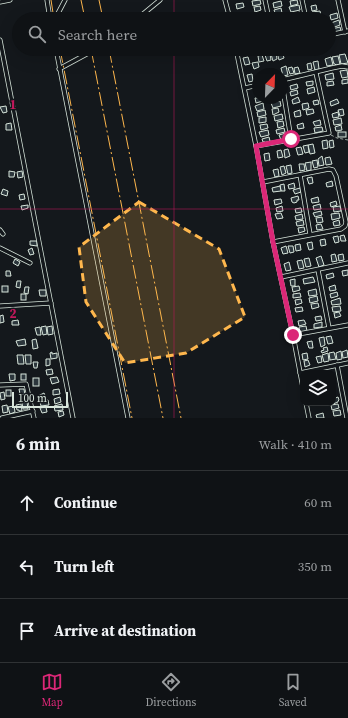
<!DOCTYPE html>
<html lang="en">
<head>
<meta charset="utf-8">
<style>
  body { margin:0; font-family:"Source Serif 4",serif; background:#1d2022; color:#f1f3f6 }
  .controls { position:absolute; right:12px; bottom:12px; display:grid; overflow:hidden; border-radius:8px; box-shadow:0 4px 16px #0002 }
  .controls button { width:36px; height:36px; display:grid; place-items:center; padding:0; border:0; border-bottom:1px solid #2f3234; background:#0f1215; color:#f1f3f6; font:20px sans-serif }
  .compass { position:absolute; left:252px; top:68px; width:36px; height:36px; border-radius:50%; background:#0f1215; box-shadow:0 4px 16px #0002; rotate:23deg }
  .scale { position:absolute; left:12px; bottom:10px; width:56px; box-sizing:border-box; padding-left:4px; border:2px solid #d8e6dc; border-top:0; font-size:11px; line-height:14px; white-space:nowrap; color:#d8e6dc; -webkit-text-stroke:3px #14181c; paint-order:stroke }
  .stop { position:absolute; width:12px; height:12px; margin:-9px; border:3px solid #db2777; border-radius:50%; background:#fff }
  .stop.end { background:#db2777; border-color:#fff; box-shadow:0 1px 4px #0008 }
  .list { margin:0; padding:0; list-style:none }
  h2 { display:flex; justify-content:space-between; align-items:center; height:52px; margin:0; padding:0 16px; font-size:17px }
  h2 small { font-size:13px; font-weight:400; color:#9b9ea0 }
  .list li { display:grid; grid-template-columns:26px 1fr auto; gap:12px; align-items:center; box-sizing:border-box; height:64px; padding:0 16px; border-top:1px solid #2f3234 }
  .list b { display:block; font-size:15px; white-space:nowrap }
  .list em { font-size:13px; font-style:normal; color:#9b9ea0 }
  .icon { flex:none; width:22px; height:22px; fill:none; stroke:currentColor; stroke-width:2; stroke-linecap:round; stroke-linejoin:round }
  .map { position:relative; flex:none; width:348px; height:418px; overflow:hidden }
  .search { position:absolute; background:#0f1215; box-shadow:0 4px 16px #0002; left:12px; right:12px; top:12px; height:44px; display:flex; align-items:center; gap:10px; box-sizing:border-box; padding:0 14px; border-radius:22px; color:#9b9ea0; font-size:15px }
  .sheet { height:244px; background:#0f1215 }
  nav { display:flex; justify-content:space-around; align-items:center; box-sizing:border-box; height:56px; border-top:1px solid #2f3234; background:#0f1215; font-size:11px; color:#9b9ea0 }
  nav a { display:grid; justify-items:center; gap:2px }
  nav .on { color:#db2777 }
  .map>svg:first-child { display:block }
  .building { fill:#2c363c; stroke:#d8e6dc }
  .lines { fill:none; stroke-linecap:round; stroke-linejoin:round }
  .minor-casing { stroke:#d8e6dc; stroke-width:5 }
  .path { stroke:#9da8a2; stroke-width:1; stroke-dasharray:3 2; stroke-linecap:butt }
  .minor { stroke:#14181c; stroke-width:3.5 }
  .power { stroke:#ffb74d; stroke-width:1; stroke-dasharray:14 3 2 3; stroke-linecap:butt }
  .route { stroke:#db2777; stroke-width:5 }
  .marked { fill:#ffb74d; fill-opacity:0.2; stroke:#ffb74d; stroke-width:3; stroke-dasharray:8 5; stroke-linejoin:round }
  .grid { fill:none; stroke:#c2185b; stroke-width:1; stroke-opacity:0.55 }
  .grid-label { font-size:13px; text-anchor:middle; font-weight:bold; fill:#c2185b; stroke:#14181c; stroke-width:3; stroke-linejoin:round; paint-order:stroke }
</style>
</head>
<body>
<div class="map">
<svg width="348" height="418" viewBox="0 0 348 418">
  <rect width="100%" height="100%" fill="#14181c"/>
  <g class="building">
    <polygon points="260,0 261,4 253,6 252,1"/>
    <polygon points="297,0 298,4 291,6 290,1"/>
    <polygon points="281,1 282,6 274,8 273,3"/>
    <polygon points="243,3 244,7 237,9 236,4"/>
    <polygon points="299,5 300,10 291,12 289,7"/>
    <polygon points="316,5 317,10 312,11 311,6"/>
    <polygon points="260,6 261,10 255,12 254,7"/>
    <polygon points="281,8 282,13 276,15 274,10"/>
    <polygon points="320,11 321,16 313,17 312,12"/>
    <polygon points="300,12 301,17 292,19 291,14"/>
    <polygon points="259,13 260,18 254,19 253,14"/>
    <polygon points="337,13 338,18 331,20 330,15"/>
    <polygon points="283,15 285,19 276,19 276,17"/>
    <polygon points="339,20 340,25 332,28 331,23"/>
    <polygon points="340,27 341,31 333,33 332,29"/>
    <polygon points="311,49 316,49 317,54 312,55"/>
    <polygon points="282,51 284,58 279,60 277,52"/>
    <polygon points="276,53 277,59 273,61 271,54"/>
    <polygon points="270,54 271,60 267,61 265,55"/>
    <polygon points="345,54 348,63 341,64 339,55"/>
    <polygon points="262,55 264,61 259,62 258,56"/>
    <polygon points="338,56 340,64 336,65 335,64 334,64 332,57"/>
    <polygon points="248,57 250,64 245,65 243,58"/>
    <polygon points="331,57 333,65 327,66 325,59"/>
    <polygon points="318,61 319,69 315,70 313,62"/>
    <polygon points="258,62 259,67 254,69 252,63"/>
    <polygon points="311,63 312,69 308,70 307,64"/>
    <polygon points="286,66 288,75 283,76 281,68"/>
    <polygon points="292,67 294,73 290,74 288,68"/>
    <polygon points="298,67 300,73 295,74 294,68"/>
    <polygon points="347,70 348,77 342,78 340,71"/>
    <polygon points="333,73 334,79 326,80 325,75"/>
    <polygon points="252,74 253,81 249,82 247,75"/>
    <polygon points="348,79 348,83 342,84 342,80"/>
    <polygon points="313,81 313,85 307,86 306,82"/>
    <polygon points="333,81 334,85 327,86 327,82"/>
    <polygon points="297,84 298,88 291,90 290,86"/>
    <polygon points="314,87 315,92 308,94 307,89"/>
    <polygon points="297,90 298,94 291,96 290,92"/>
    <polygon points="298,97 300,102 293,104 292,100"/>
    <polygon points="255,98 262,98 263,101 256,103"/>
    <polygon points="337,99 339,103 331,106 330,102"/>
    <polygon points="318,100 319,104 314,105 313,101"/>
    <polygon points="280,101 281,106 273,108 271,103"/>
    <polygon points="263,103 264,109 257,111 255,106"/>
    <polygon points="308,103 309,108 303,110 302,104"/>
    <polygon points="6,106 7,112 3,113 0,107"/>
    <polygon points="278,108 279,112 273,115 272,109"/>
    <polygon points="313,109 314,113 307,115 306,110"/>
    <polygon points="343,109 344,115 340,116 338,110"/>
    <polygon points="265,110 266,115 258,117 257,112"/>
    <polygon points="300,110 301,116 295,117 294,112"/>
    <polygon points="338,112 339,117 333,118 332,114"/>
    <polygon points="282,114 283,119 275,121 274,116"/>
    <polygon points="266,117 266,122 259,123 259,118"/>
    <polygon points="341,118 342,124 334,125 333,120"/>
    <polygon points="320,120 321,125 315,126 313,122"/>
    <polygon points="283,121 284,126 278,128 277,122"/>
    <polygon points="11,123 12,130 6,130 6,124"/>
    <polygon points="303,123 304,128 298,129 297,125"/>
    <polygon points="267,124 268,128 261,130 260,125"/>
    <polygon points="341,125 342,130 336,131 335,127"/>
    <polygon points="322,127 323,131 315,133 314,128"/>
    <polygon points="284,128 285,132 277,134 276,130"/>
    <polygon points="268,130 269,135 261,137 259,132"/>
    <rect x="338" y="132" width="8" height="5"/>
    <polygon points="286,133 287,138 281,140 279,135"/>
    <polygon points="269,137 270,141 265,143 265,142 263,142 262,139"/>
    <polygon points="327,140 328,148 323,149 322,141"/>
    <polygon points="333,140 334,147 330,148 329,141"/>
    <polygon points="313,144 315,153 310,154 308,145"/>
    <polygon points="308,145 309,152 305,153 303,146"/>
    <polygon points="301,147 303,154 298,155 296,148"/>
    <polygon points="288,149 290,156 285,158 284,150"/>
    <polygon points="281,150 283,157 278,158 277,151"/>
    <polygon points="269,153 270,160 265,161 264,154"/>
    <polygon points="322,156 324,165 319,166 318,159"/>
    <polygon points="330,157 332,164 326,165 325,158"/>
    <polygon points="317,160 318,167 314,168 312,161"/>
    <polygon points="311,162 311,170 307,171 305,163"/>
    <polygon points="299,164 304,164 305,170 300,171"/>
    <polygon points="291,165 292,173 288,174 286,166"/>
    <polygon points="284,166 286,173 282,175 280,167"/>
    <polygon points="278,169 279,176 275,177 273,170"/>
    <polygon points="9,171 15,172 14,177 9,177"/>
    <polygon points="22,171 23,177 18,178 17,172"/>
    <polygon points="312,177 313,183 309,184 307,178"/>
    <polygon points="332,181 333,186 327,187 326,183"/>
    <polygon points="294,183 295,188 289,189 288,185"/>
    <polygon points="284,184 285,191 281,191 280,185"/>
    <polygon points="280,186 281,191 273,192 272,188"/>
    <polygon points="300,188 301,192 295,194 293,190"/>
    <polygon points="3,189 8,191 7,196 1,194"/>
    <polygon points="24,194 25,199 20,200 19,195"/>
    <polygon points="298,196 299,200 297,200 297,202 294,203 292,202 291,198"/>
    <polygon points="318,197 319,202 312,203 311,199"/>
    <polygon points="281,199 282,203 275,205 274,200"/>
    <polygon points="336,201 337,205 331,207 330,203"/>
    <polygon points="320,204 321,209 314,210 313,206"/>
    <polygon points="28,205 28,208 22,210 21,206"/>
    <polygon points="282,206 283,211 277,212 276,208"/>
    <polygon points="340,206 341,211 334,212 333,207"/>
    <polygon points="301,208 302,212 296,213 295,209"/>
    <polygon points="321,211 322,215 315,217 313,213"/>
    <polygon points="281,213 283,218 277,219 275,214"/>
    <polygon points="339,213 340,218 332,220 331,214"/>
    <polygon points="302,214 303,219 296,220 295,216"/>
    <polygon points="322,217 323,222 317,223 316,218"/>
    <polygon points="303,220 304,225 297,226 296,222"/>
    <polygon points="339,220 340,225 334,226 333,222"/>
    <polygon points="321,224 323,229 317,230 316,225"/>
    <polygon points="304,227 305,231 299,233 298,228"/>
    <polygon points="344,235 346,241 341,241 340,236"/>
    <polygon points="338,236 339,242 335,243 333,237"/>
    <polygon points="325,239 326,245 321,246 320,240"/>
    <polygon points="30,241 37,241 37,246 30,245"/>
    <polygon points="312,242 313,249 309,250 307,243"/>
    <polygon points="300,244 301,250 296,251 295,245"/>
    <polygon points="286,246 288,253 283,254 281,248"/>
    <polygon points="288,246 293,246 294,252 290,253"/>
    <polygon points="32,248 34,254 30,255 28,250"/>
    <polygon points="335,254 337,261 332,262 331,255"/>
    <polygon points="343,254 344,260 339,261 338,255"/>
    <polygon points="321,256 324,265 319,267 316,258"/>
    <polygon points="309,258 311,266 306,267 304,259"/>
    <polygon points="15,259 20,262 18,266 13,263"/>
    <polygon points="302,260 304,268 299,269 297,261"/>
    <polygon points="289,262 291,270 286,271 284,264"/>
    <polygon points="348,270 348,275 343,276 342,271"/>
    <polygon points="6,271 10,271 11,276 6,276"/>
    <polygon points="333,273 334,277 327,279 326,275"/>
    <polygon points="313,277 315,282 304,284 303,279"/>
    <polygon points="295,279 295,286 291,286 290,280"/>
    <polygon points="17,281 21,281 20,288 16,287"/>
    <polygon points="335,285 336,290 330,291 329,287"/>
    <rect x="2" y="286" width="6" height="6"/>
    <polygon points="299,286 300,290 293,292 292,287"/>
    <polygon points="25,287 29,287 28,294 24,293"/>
    <polygon points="316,289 317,295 309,296 308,291"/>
    <polygon points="39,290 46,290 46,296 40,296"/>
    <polygon points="337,292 338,296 331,298 330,294"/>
    <polygon points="300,293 301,297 293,298 293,294"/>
    <rect x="21" y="294" width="5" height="6"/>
    <polygon points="317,296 318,301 310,303 309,298"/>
    <polygon points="340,298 341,304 332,305 331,301"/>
    <polygon points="301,299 302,303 296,305 295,300"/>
    <polygon points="318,303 319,307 312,309 311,304"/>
    <polygon points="340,306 341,311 333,312 332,307"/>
    <polygon points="302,307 303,311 296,312 295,308"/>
    <polygon points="339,312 341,316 335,318 334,313"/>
    <polygon points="3,315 4,322 0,323 0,316"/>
    <polygon points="321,316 322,320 316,321 315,317"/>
    <polygon points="18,320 19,325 12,325 12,321"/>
    <polygon points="304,320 306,324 299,326 298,321"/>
    <polygon points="322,322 322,327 314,328 314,324"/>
    <polygon points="46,326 47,334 43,335 41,327"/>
    <polygon points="52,326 53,334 48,335 47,327"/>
    <polygon points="306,326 307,331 300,332 299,327"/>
    <polygon points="40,327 41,335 37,335 35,328"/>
    <polygon points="331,336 333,343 328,344 326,337"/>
    <polygon points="324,337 325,345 321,347 319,338"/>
    <polygon points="25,339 26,345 18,346 16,341"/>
    <polygon points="36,339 38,348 33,349 32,340"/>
    <polygon points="312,341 313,348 309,348 307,342"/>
    <polygon points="327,347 328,351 322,353 321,351 324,350 323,348"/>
    <polygon points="347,350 348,357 343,358 342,352"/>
    <polygon points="341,351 342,359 337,360 336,353"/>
    <polygon points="52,352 52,354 57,353 57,358 51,359 50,353"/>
    <polygon points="334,352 336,359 330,360 329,353"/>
    <polygon points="307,353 308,359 303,360 302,354"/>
    <polygon points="328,353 329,361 324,362 322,355"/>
    <polygon points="17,355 23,355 24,364 18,364"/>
    <polygon points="25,355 31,355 31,364 26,364"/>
    <polygon points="321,356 322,362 318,363 316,357"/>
    <polygon points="46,359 50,359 50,365 46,366"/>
    <polygon points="308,360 310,365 305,367 304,361"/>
    <polygon points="33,362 38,362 37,368 34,368"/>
    <polygon points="52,369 53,374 47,375 46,370"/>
    <polygon points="9,374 15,374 15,380 10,381"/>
    <rect x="21" y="374" width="5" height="6"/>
    <polygon points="57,377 59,382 52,384 50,378"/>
    <rect x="33" y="378" width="6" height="8"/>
    <polygon points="19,389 24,389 25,395 20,394"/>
    <polygon points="59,389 60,394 53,395 53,390"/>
    <rect x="6" y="390" width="5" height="6"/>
    <polygon points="4,392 5,399 1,400 0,393"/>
    <polygon points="44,393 46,398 40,400 38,396"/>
    <polygon points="60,397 61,402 55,404 54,399"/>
    <polygon points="338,397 339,400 338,401 338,402 333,404 333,399"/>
    <polygon points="48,400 49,405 41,406 40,402"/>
    <polygon points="27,402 28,409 23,409 22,403"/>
    <polygon points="21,404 22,411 19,411 19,410 17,410 16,405"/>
    <polygon points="62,404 63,410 55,411 54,406"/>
    <polygon points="338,404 339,408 332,410 331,405"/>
    <polygon points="7,405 8,412 3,413 2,406"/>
    <polygon points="14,406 15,412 10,414 8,407"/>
    <polygon points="46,407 47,412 42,413 40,408"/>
    <polygon points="340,410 341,415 334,416 333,411"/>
    <polygon points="63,411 64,415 59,417 58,412"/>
    <polygon points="323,413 324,418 317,418 316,415"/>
  </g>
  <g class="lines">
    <defs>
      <g id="minor">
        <polyline points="47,0 50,19"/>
        <polyline points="225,0 230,19"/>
        <polyline points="265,0 269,19"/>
        <polyline points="302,0 306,19"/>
        <polyline points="338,0 345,32"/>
        <polyline points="0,2 10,0"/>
        <polyline points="55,19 65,0"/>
        <polyline points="137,19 160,0"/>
        <polyline points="329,35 348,31"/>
        <polyline points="0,40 73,418"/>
        <polyline points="56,49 128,418"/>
        <polyline points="236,49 256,146 273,242 293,335 303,388"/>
        <polyline points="237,52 253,49"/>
        <polyline points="59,69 96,49"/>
        <polyline points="282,80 332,68 342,66 348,67"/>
        <polyline points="282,83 291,139"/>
        <polyline points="245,88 258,85"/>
        <polyline points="256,146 329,133 316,73"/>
        <polyline points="300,175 310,234"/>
        <polyline points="263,182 329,169 333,170 336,176 346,222 345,226 341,229 273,242"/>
        <polyline points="0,230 3,234"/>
        <polyline points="0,248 30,263"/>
        <polyline points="318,270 329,328"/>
        <polyline points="281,277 348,263"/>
        <polyline points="0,306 51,303"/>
        <polyline points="293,335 348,325"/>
        <polyline points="337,365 347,418"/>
        <polyline points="300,373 348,363"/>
        <polyline points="0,385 26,384 34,418"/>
        <polyline points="306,403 309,418"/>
        <polyline points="2,418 33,411"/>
      </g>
    </defs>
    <use href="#minor" class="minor-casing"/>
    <polyline class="path" points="331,135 337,138 348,140"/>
    <use href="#minor" class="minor"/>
    <g class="power">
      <polyline points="51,0 54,19"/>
      <polyline points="81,0 85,19"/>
      <polyline points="99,0 103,19"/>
      <polyline points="60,49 132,418"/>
      <polyline points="91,49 163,418"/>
      <polyline points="109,49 181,418"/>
    </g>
  </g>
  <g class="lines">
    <polyline class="route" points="291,139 256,146 273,242 293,335"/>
  </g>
  <path class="marked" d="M139,202L219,249L245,317L186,353L125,363L86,302L79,247Z"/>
  <path class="grid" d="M174,0V19M174,49V418M0,209H348"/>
  <g class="grid-label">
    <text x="13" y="109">1</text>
    <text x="13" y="318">2</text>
  </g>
</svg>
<div class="controls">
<button><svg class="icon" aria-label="layers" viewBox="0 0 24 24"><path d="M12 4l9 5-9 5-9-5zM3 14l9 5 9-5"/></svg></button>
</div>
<svg class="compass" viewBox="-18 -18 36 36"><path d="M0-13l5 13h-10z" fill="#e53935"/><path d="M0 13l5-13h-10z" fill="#9b9ea0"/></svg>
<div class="scale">100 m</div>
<div class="stop" style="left:291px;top:139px"></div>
<div class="stop end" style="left:293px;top:335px"></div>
<div class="search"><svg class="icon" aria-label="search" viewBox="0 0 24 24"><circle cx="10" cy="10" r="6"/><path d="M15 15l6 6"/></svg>Search here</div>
</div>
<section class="sheet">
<h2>6 min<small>Walk · 410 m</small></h2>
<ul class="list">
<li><svg class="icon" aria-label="ahead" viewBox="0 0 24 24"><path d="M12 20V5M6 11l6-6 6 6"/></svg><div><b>Continue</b></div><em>60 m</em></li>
<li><svg class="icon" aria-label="left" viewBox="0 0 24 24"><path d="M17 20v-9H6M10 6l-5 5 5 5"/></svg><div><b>Turn left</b></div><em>350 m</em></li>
<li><svg class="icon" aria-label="arrive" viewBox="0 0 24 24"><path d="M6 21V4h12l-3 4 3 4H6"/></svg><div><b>Arrive at destination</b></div></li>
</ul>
</section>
<nav>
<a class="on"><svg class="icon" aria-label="map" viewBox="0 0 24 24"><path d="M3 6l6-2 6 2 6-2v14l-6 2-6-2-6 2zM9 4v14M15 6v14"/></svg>Map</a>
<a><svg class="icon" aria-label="directions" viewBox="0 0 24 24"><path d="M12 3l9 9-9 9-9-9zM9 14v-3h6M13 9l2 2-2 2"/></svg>Directions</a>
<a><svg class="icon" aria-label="saved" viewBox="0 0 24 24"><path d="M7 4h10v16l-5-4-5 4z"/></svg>Saved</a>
</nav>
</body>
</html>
